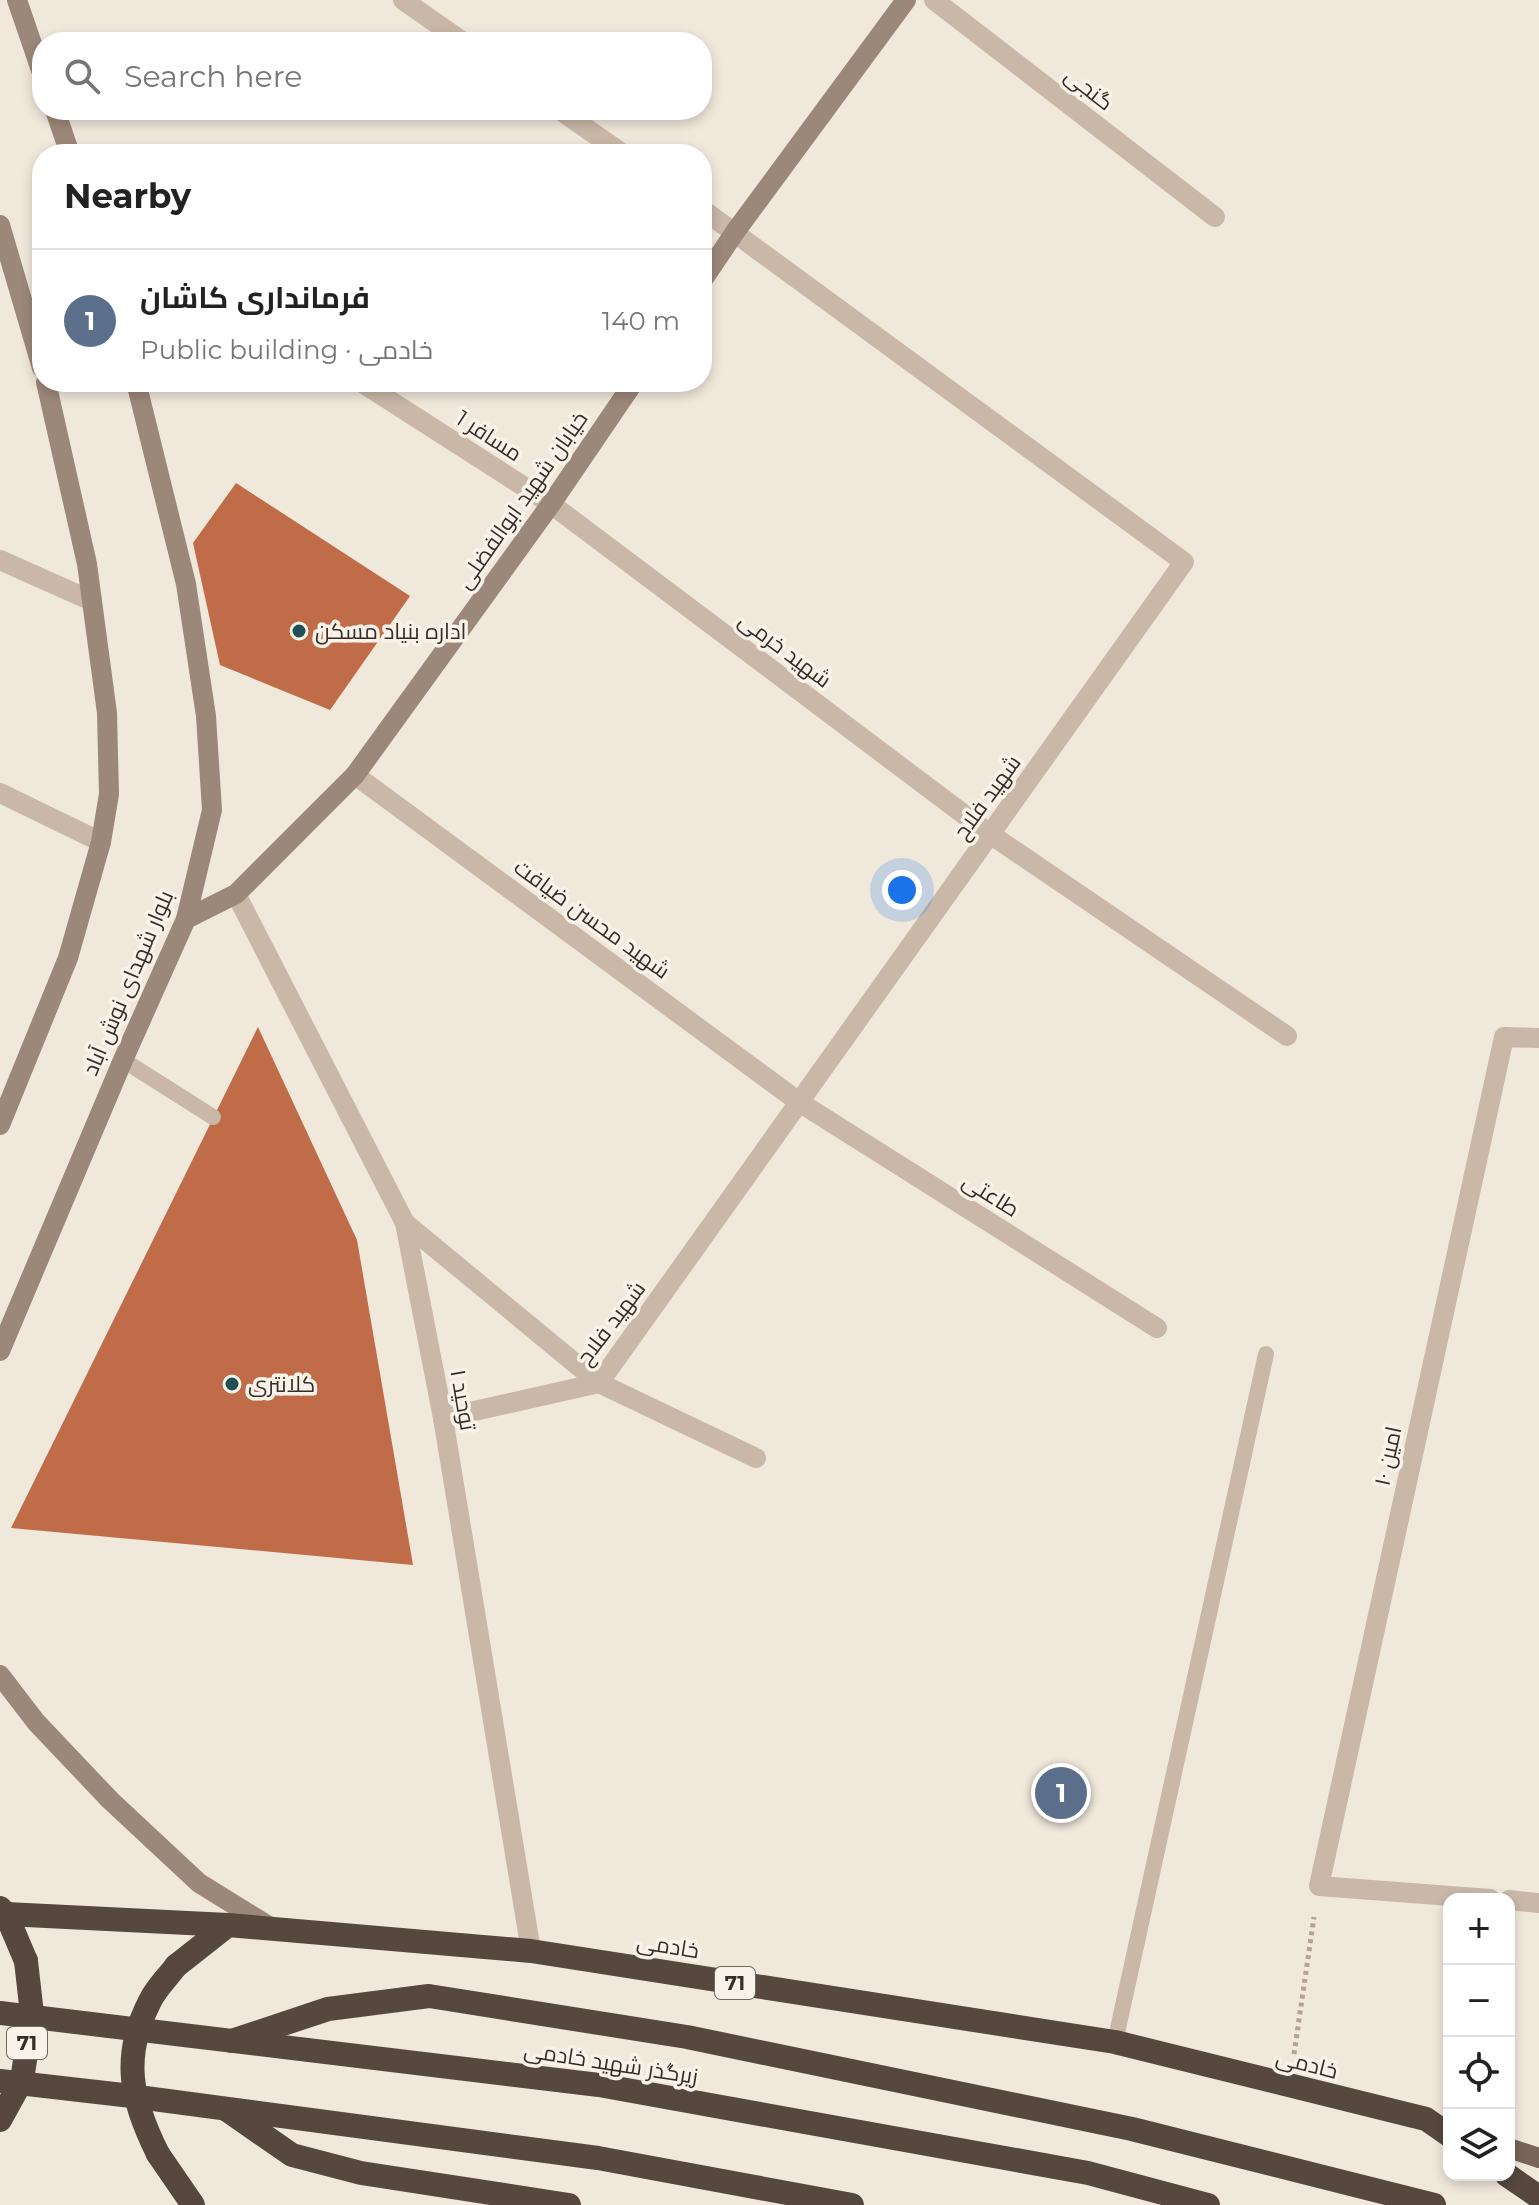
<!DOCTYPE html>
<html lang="en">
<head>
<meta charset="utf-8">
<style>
  body { margin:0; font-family:Montserrat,Cairo,sans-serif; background:#f2f2f2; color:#222 }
  .controls { position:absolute; right:24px; bottom:24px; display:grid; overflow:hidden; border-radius:16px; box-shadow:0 4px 12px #0003 }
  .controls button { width:72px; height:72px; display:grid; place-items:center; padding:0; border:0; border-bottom:2px solid #e0e0e0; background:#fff; color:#222; font:40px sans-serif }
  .you { position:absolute; left:902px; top:890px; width:28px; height:28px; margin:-20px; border:6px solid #fff; border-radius:50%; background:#1a73e8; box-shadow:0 0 0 12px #1a73e833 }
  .badge { display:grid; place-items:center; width:52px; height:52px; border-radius:50%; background:#1f5056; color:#fff; font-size:26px; font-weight:700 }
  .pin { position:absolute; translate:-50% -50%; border:4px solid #fff; box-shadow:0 2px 8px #0006 }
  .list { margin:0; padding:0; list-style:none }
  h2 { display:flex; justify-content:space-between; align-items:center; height:104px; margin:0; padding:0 32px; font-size:34px }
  h2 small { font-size:26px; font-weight:400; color:#767676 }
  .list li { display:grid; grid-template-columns:52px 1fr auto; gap:24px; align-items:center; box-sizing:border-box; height:144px; padding:0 32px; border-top:2px solid #e0e0e0 }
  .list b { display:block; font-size:30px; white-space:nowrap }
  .list p { margin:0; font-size:26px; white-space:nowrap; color:#767676 }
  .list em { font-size:26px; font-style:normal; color:#767676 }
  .icon { flex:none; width:44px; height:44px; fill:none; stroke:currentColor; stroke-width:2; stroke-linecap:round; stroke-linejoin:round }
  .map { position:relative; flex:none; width:1539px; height:2205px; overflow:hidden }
  .search { position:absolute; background:#fff; box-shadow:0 4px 12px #0003; left:32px; top:32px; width:680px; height:88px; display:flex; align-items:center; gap:20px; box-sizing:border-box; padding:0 28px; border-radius:32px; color:#767676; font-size:30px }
  .panel { position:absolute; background:#fff; box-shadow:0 4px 12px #0003; left:32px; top:144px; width:680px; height:248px; border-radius:32px }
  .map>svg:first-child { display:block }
  .building { fill:#c16c49 }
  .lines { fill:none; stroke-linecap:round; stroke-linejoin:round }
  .path { stroke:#b4a292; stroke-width:5; stroke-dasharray:4 4; stroke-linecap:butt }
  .lane { stroke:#c9b8a8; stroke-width:16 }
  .street { stroke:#c9b8a8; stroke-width:20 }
  .secondary { stroke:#9c887a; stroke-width:20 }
  .primary { stroke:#77655a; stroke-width:20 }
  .highway { stroke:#56483f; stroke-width:24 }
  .highway-bridge { stroke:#56483f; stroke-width:24 }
  .poi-dot { fill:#1f5056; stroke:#f9f2e8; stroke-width:3 }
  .labels { text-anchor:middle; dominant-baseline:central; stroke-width:7; stroke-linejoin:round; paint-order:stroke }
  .shield { fill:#f9f2e8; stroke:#706862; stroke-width:2 }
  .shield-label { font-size:20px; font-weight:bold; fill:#362d28 }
  .street-label { font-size:22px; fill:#362d28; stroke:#f9f2e8 }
  .poi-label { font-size:22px; fill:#362d28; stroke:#f9f2e8; text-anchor:start }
</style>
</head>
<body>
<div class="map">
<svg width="1539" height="2205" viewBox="0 0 1539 2205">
  <rect width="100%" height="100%" fill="#f1e8dc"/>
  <g class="building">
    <polygon points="236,483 410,596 330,710 220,665 193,543"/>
    <polygon points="258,1027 357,1240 413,1565 11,1528"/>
  </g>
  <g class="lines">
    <polyline class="path" points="1294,2054 1314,1917"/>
    <g class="lane">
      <polyline points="123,1060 213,1117"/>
      <polyline points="1115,2042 1266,1354"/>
    </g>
    <g class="street">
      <polyline points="403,0 463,42"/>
      <polyline points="934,0 1215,217"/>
      <polyline points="560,110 623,154"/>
      <polyline points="361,382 551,504 990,834 1287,1036"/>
      <polyline points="0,560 92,601"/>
      <polyline points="355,775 799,1102 1157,1328"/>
      <polyline points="0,793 101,842"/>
      <polyline points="236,894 405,1223 443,1418 531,1951"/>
      <polyline points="405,1223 599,1383 756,1458"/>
      <polyline points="443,1418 599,1383 1184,562 702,209"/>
      <polyline points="1490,1899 1319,1886 1504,1037 1539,1038"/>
      <polyline points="1509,1900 1539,1903"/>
    </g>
    <g class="secondary">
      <polyline points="17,0 42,73"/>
      <polyline points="55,110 70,154"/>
      <polyline points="0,225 42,368"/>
      <polyline points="702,281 735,232 906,0"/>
      <polyline points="186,919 236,894 355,775 551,504 634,382"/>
      <polyline points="0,1125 68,958 101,842 109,794 107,713 87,564 46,382"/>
      <polyline points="0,1351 123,1060 186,919 212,810 206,716 186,584 136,382"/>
      <polyline points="0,1675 36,1722 110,1800 199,1883 272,1928"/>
    </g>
    <polyline class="primary" points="1509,2148 1539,2158"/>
    <g class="highway">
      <polyline points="0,1908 6,1914 26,1961"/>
      <polyline points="6,1914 228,1925 531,1951 1115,2042 1426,2119 1449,2135"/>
      <polyline points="176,1966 228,1925"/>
      <polyline points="0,2013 599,2085 1088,2173 1208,2205"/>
      <polyline points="232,2041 328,2009 429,1996 687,2037 1132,2129 1434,2205"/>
      <polyline points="0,2081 123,2095 598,2158 852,2205"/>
      <polyline points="230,2112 292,2155 361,2173 569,2205"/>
      <polyline points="158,2154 193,2205"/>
      <polyline points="1507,2175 1539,2197"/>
    </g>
    <g class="highway-bridge">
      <polyline points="0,2120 22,2080 32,2014 26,1961"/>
      <path d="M158,2154C131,2100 121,2057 150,2001C156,1988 168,1977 176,1966"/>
    </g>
  </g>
  <g class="poi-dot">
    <circle cx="299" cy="631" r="8"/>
    <circle cx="232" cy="1384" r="8"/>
  </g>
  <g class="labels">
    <g class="shield">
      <rect x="715" y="1967" width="40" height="32" rx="6"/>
      <rect x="7" y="2027" width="40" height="32" rx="6"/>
    </g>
    <g class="shield-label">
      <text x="735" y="1983">71</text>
      <text x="27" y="2043">71</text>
    </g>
    <g class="street-label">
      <text transform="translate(1089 89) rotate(38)">گنجی</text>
      <text transform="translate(489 436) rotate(33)">مسافر 1</text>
      <text transform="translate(522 500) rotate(-55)">خیابان شهید ابوالفضلی</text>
      <text transform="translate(785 650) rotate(37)">شهید خرمی</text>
      <text transform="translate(987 797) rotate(-54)">شهید فلاح</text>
      <text transform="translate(592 919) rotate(36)">شهید محسن ضیافت</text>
      <text transform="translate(128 983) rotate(-67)">بلوار شهدای نوش آباد</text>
      <text transform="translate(991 1195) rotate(32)">طاعتی</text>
      <text transform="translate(611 1323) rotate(-53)">شهید فلاح</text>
      <text transform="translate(463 1400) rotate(80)">توحید ۱</text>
      <text transform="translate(1388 1456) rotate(-78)">امین ۱۰</text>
      <text transform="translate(668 1946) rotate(9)">خادمی</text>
      <text transform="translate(611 2063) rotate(9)">زیرگذر شهید خادمی</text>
      <text transform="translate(1307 2064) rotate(14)">خادمی</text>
    </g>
    <g class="poi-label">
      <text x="315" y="631">اداره بنیاد مسکن</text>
      <text x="248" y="1384">کلانتری</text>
    </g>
  </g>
</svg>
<div class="controls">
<button>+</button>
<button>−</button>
<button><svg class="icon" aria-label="locate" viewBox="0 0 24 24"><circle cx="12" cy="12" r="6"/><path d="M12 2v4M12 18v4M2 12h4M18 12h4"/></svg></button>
<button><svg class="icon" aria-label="layers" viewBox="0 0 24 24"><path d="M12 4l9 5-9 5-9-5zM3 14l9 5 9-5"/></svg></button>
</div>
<div class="you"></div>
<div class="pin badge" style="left:1061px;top:1793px;background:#5c6f8a">1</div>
<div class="search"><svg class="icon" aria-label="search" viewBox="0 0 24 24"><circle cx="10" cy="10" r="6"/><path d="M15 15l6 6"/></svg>Search here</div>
<section class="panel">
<h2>Nearby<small></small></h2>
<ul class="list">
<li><span class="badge" style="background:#5c6f8a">1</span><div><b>فرمانداری کاشان</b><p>Public building · خادمی</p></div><em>140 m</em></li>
</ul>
</section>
</div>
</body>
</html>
